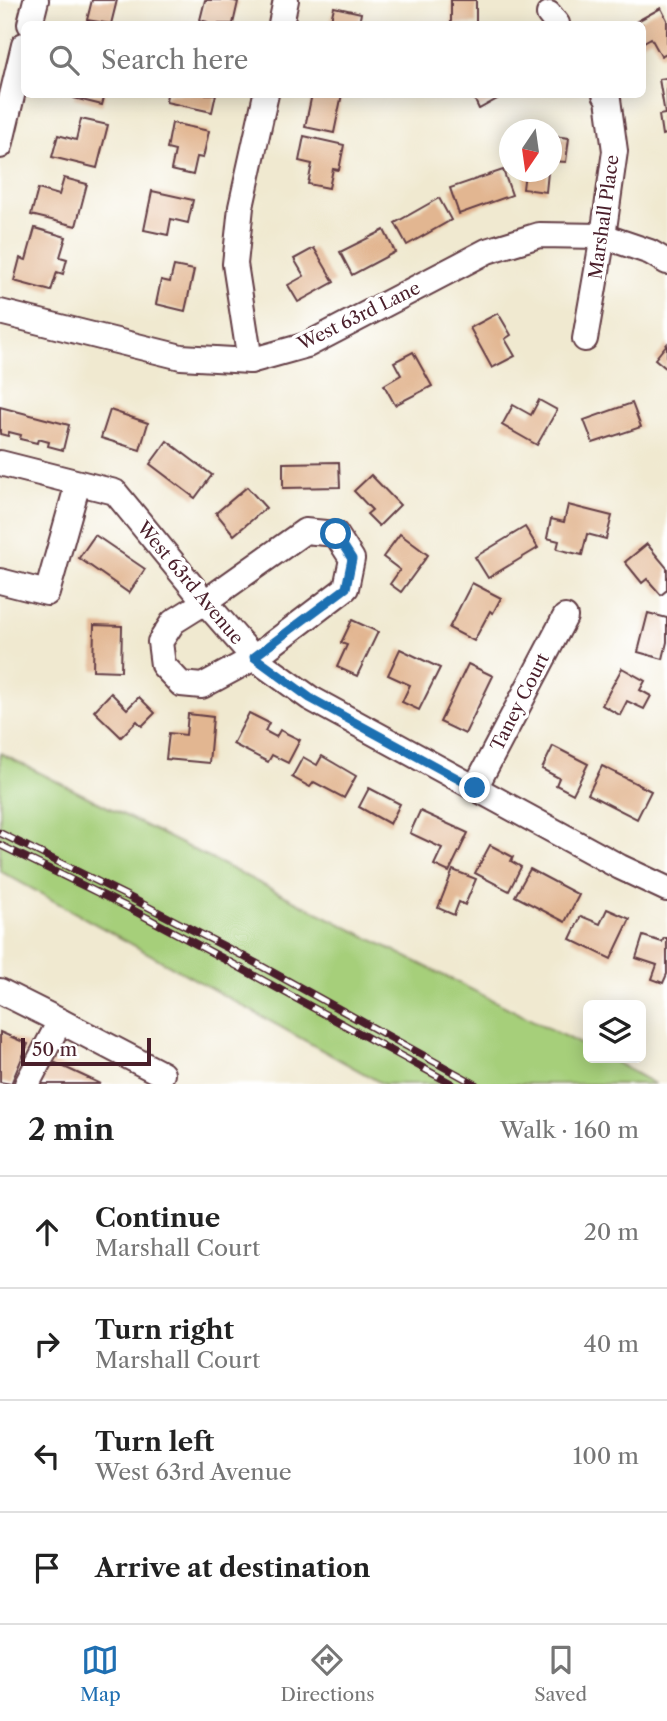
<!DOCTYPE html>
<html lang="en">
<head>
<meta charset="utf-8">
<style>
  body { margin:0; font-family:"Libre Caslon Text",serif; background:#f2f2f2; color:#222 }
  .controls { position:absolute; right:21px; bottom:21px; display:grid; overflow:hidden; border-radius:10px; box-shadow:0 4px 18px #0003 }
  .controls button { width:63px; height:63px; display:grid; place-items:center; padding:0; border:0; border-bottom:2px solid #e0e0e0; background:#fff; color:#222; font:35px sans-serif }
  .compass { position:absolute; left:499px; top:119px; width:63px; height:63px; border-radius:50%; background:#fff; box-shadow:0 4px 18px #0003; rotate:193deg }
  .scale { position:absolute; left:21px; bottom:18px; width:130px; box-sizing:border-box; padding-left:7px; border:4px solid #4a1f2b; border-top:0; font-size:19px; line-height:24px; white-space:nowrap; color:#4a1f2b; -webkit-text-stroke:5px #fff; paint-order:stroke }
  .stop { position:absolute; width:21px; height:21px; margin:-16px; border:5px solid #1f6fb2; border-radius:50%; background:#fff }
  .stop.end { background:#1f6fb2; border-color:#fff; box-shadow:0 2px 7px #0008 }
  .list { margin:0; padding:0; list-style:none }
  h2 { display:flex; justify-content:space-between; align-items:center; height:91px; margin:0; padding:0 28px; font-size:30px }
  h2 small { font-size:23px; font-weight:400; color:#767676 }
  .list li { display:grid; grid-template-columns:46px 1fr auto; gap:21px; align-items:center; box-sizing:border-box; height:112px; padding:0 28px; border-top:2px solid #e0e0e0 }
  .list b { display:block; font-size:26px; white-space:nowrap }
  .list p { margin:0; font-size:23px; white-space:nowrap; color:#767676 }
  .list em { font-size:23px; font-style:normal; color:#767676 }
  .icon { flex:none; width:38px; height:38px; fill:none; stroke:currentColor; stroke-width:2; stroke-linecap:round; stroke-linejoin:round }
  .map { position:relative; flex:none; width:667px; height:1084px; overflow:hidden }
  .search { position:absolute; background:#fff; box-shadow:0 4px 18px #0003; left:21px; right:21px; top:21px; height:77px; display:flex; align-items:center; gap:18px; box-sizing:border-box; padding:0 24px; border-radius:10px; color:#767676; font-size:26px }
  .sheet { height:539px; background:#fff }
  nav { display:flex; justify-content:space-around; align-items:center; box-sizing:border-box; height:98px; border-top:2px solid #e0e0e0; background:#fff; font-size:19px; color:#767676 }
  nav a { display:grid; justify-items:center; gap:4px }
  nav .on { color:#1f6fb2 }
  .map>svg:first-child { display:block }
  .green { fill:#a6cf7a; stroke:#787752; stroke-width:2 }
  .building { fill:#e2b691 }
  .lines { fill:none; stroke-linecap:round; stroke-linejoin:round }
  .minor-casing { stroke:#633d44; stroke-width:28 }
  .minor { stroke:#fff; stroke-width:24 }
  .rail-casing { stroke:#4a1f2b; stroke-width:8 }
  .rail { stroke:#fff; stroke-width:5; stroke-dasharray:16; stroke-linecap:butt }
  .route { stroke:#1f6fb2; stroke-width:9 }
  .labels { text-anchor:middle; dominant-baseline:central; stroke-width:7; stroke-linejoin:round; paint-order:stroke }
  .street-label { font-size:18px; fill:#4a1f2b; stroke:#fff }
</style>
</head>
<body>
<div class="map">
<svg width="667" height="1084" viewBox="0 0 667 1084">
  <rect width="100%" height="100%" fill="#fff"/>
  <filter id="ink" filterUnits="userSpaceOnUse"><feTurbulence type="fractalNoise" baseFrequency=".0143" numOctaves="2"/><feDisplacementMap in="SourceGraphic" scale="14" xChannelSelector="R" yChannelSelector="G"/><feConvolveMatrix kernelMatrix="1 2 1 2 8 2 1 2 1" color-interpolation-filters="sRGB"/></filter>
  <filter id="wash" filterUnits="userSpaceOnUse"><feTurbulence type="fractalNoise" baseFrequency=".00686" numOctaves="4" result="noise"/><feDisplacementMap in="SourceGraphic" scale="28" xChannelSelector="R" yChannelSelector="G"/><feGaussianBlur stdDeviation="1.57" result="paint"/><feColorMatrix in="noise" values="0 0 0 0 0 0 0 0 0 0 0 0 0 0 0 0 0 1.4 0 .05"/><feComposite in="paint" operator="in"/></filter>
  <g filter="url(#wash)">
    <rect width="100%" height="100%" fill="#f0e9d0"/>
    <polygon class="green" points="0,753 588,1048 588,1058 608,1058 655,1084 383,1084 0,871"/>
    <g id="blocks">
      <g class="building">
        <polygon points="92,0 117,0 111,24 87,20"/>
        <polygon points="205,0 230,0 238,2 233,24 206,24 207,22 200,20"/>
        <rect x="451" y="0" width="25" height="24"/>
        <polygon points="334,7 361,13 359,24 330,24"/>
        <polygon points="661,8 667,20 667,53 661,56 651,38 642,43 642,24 632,24"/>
        <polygon points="667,78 667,134 662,135 659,115 665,114 659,79"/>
        <polygon points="75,94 105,94 102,105 74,98"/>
        <polygon points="167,94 216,94 212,112 166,102"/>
        <polygon points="312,94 342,94 334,133 305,127"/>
        <polygon points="472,94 506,94 479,109"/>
        <polygon points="81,119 108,125 97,168 52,157 58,135 76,140"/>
        <polygon points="172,123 209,131 203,158 197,157 193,175 171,170 175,151 167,149"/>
        <polygon points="304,136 344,145 339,170 333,169 329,188 308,184 312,164 299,161"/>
        <polygon points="552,136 569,138 566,162 552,161"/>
        <polygon points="503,170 512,195 459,214 450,188"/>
        <polygon points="525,172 548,172 546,192 523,189"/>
        <polygon points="64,178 87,184 76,226 31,215 38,189 59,195"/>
        <polygon points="152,191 193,200 188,223 171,219 168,235 144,230"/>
        <polygon points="439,198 451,220 407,245 395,223"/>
        <polygon points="35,228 66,237 60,257 67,259 63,274 57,272 51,291 14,281 20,258 26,260"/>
        <polygon points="384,230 395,252 352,275 340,252"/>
        <polygon points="314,248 334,282 298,302 288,285 304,276 294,259"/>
        <polygon points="174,266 194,270 185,311 156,304 161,280 170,282"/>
        <polygon points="498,313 511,335 505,339 515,356 492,368 470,328"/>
        <polygon points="667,344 667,369 655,359"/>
        <polygon points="413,352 432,386 395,405 384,385 401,375 394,362"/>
        <polygon points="539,400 557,410 537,445 502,425 513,405 531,415"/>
        <polygon points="632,403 641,427 593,443 584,420"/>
        <polygon points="0,407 69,425 63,450 48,446 49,442 38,439 37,443 20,439 21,435 9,432 8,436 0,434"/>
        <polygon points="110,410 148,423 140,450 101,438"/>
        <polygon points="167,441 212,475 195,498 150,464"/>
        <polygon points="339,462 340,487 283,488 283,463"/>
        <polygon points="371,475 400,505 379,526 367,514 372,510 354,491"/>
        <polygon points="247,487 266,508 234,535 216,513"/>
        <polygon points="568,505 612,516 606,539 587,534 582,555 557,549 559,541 547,538 551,519 564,522"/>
        <polygon points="525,527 538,548 488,578 475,557"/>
        <polygon points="400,534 428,555 401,592 390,584 400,570 383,557"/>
        <polygon points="95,535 145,569 129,593 79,558"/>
        <polygon points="647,544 667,568 667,590 661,595 647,579 642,583 625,562"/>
        <polygon points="472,583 501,598 493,613 490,611 474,641 449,628"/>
        <polygon points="648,613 667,618 667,642 663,659 638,652"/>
        <polygon points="352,620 378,632 357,676 337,667 347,645 341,643"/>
        <polygon points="94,625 122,626 121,671 93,670"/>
        <polygon points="400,649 440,668 419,710 402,702 410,685 388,675"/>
        <polygon points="468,664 493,676 465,734 440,722"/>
        <polygon points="622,668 645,681 640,690 651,696 644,709 627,701 620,715 602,705"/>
        <polygon points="111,693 127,709 139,697 155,713 142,726 137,721 121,737 94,711"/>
        <polygon points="249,713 269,723 265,731 276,737 280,730 300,740 288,763 272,755 268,762 233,744"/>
        <polygon points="188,714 213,717 209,763 166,759 169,733 186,735"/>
        <polygon points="553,746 588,764 573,794 556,785 559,778 542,769"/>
        <polygon points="322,756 356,776 344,798 314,782 310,787 292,777 303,757 317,765"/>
        <polygon points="602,766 651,791 637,819 588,794"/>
        <polygon points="369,788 400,804 390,824 359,807"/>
        <polygon points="420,811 468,833 449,872 434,865 442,848 410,833"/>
        <polygon points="490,845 513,857 511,861 521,867 509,891 475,873"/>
        <polygon points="530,869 579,895 565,922 515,896"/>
        <polygon points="453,870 476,879 465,905 459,902 454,915 438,908"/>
        <polygon points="607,909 630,919 611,959 570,939 581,916 600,924"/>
        <polygon points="643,936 662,942 664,938 667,938 667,974 663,983 652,979 657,965 636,958"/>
        <polygon points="0,1032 28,1044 11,1084 0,1082"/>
        <polygon points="49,1060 101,1084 38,1084"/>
      </g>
    </g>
  </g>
  <g filter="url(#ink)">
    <use href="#blocks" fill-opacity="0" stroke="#633d44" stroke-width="2"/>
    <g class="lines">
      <defs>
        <g id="minor">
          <polyline points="549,14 557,24"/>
          <polyline points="30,24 36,0"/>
          <polyline points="281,24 286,0"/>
          <polyline points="0,146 24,45"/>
          <polyline points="0,312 181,357 250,361 307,345 487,251 539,235 603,236 650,252 667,262"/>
          <polyline points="585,339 603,236 615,151 608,99 605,94"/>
          <polyline points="250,361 235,264 241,207 266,94"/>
          <polyline points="0,463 115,492 205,602 254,658 310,698 620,867 667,889"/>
          <polygon points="305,531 336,534 352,559 346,588 254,658 202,686 181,684 163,665 160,642 173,622 205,602"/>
          <polyline points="0,581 47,593 78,483"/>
          <polyline points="475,788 565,617"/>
          <polyline points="0,991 60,1021 27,1084"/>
          <polyline points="60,1021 162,1074"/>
        </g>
      </defs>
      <use href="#minor" class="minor-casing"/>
      <use href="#minor" class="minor"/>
      <defs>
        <g id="rail">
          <polyline points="0,833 131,898 243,956 475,1084"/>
          <polyline points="0,845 127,907 237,966 452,1084"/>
        </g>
      </defs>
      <use href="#rail" class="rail-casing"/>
      <use href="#rail" class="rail"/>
    </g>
  </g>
  <g class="lines" filter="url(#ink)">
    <polyline class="route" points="336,534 352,559 346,588 254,657 310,698 475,788"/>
  </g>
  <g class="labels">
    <g class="street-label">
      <text transform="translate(604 217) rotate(-82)">Marshall Place</text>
      <text transform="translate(359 316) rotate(-26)">West 63rd Lane</text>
      <text transform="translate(190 583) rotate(50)">West 63rd Avenue</text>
      <text transform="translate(520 702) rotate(-63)">Taney Court</text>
    </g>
  </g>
</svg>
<div class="controls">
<button><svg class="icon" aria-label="layers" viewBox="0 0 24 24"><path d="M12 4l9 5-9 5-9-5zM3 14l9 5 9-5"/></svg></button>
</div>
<svg class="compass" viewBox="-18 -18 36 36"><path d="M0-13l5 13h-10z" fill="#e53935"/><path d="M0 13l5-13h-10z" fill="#767676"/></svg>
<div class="scale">50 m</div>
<div class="stop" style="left:336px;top:534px"></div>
<div class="stop end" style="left:475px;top:788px"></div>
<div class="search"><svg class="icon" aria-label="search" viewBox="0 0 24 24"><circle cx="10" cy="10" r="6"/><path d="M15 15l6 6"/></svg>Search here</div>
</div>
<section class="sheet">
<h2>2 min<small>Walk · 160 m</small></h2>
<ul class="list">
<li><svg class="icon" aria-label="ahead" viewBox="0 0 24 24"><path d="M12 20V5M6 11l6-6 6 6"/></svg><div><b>Continue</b><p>Marshall Court</p></div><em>20 m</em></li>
<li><svg class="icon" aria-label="right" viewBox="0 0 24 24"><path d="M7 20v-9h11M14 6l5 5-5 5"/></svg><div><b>Turn right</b><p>Marshall Court</p></div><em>40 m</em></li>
<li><svg class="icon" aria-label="left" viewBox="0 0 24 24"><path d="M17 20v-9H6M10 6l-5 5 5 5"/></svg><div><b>Turn left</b><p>West 63rd Avenue</p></div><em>100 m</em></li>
<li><svg class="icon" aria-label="arrive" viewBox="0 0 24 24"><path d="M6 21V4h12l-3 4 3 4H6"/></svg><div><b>Arrive at destination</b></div></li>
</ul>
</section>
<nav>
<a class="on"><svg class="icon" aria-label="map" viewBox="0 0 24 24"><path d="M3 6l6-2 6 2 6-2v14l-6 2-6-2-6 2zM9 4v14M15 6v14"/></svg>Map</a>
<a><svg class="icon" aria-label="directions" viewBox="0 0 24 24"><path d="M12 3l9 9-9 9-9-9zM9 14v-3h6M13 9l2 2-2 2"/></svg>Directions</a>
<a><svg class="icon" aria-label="saved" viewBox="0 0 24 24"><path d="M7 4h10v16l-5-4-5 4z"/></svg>Saved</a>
</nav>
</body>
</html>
